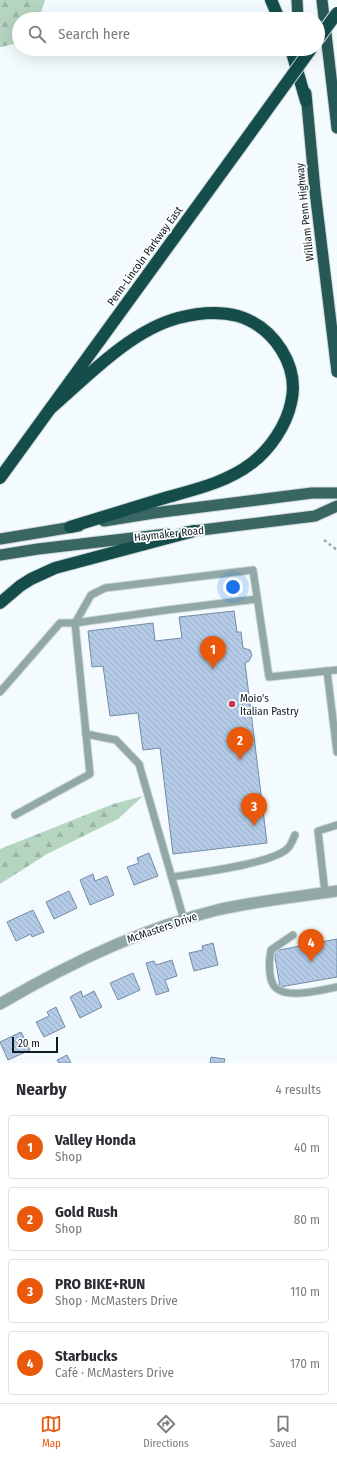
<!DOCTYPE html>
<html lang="en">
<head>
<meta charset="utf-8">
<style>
  body { margin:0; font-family:"Fira Sans Condensed",sans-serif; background:#f7f7f7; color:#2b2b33 }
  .scale { position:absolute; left:12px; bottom:10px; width:46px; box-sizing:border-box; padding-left:4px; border:2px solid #0c1c20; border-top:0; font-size:11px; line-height:14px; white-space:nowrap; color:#0c1c20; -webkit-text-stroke:3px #fff; paint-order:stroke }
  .you { position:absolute; left:233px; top:587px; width:14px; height:14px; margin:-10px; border:3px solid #fff; border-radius:50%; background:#1a73e8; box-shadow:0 0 0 6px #1a73e833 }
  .badge { display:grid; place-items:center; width:26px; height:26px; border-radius:50%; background:#ea580c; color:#fff; font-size:13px; font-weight:700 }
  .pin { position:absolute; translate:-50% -33px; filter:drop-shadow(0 1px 2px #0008) }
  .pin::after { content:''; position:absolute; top:21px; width:14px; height:12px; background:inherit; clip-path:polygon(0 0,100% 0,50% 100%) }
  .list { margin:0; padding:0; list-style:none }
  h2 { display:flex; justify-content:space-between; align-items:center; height:52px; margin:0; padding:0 16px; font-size:17px }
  h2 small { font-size:13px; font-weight:400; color:#7c7c81 }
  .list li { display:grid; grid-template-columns:26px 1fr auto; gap:12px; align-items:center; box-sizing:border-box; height:64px; margin:0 8px 8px; padding:0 8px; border:1px solid #e1e1e2; border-radius:4px }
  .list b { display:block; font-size:15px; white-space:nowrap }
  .list p { margin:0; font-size:13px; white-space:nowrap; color:#7c7c81 }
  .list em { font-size:13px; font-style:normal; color:#7c7c81 }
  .icon { flex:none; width:22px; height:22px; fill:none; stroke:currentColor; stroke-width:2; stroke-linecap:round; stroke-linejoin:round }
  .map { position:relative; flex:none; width:337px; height:1063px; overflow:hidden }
  .search { position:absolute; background:#fff; box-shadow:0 4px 16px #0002; left:12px; right:12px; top:12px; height:44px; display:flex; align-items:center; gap:10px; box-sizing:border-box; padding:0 14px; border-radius:22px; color:#7c7c81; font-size:15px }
  .sheet { height:340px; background:#fff }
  nav { display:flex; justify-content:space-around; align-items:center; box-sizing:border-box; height:56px; border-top:1px solid #e1e1e2; background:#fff; font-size:11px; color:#7c7c81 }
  nav a { display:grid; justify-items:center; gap:2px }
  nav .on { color:#ea580c }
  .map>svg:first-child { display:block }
  .forest { fill:url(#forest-firs) }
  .building { fill:url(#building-back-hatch); stroke:#758ba4 }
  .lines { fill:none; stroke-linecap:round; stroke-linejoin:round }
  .service-casing { stroke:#ced7da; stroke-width:9 }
  .minor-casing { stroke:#ced7da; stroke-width:13 }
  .primary-casing { stroke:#ced7da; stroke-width:13 }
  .trunk-casing { stroke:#ced7da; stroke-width:13 }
  .motorway-casing { stroke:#ced7da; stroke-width:14 }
  .path { stroke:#9faaad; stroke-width:2.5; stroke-dasharray:3 3; stroke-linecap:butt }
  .service { stroke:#91a8a6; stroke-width:7 }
  .minor { stroke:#91a8a6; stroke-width:11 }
  .primary { stroke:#396562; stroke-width:11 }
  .trunk { stroke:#265956; stroke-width:11 }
  .motorway { stroke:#144d4a; stroke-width:12 }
  .motorway-bridge-casing { stroke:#ced7da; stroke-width:14; stroke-linecap:butt }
  .motorway-bridge { stroke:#144d4a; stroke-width:12 }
  .poi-dot { fill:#c7374e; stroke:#fff; stroke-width:1.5 }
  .labels { text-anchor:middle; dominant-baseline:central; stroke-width:3.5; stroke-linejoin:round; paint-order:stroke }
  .street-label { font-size:11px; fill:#0c1c20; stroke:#fff }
  .poi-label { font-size:11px; fill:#0c1c20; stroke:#fff; text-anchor:start }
</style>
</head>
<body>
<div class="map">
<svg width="337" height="1063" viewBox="0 0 337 1063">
  <defs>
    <pattern id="forest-firs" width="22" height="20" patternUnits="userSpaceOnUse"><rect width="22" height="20" fill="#b5d5c1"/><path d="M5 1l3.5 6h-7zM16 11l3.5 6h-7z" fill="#9ab6a6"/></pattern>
    <pattern id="building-back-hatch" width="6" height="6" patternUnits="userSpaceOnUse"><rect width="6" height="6" fill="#b3cbe6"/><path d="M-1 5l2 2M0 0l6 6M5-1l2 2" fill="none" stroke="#99aec5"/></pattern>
  </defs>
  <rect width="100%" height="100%" fill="#f3fbfe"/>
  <g class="forest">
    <polygon points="0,0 45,0 39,19 19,19 19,43 0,47"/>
    <polygon points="143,796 118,819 47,854 0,884 0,849 113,804"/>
  </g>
  <g class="building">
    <polygon points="234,611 237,632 241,632 243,648 250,650 252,655 249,661 245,663 267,843 173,854 160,748 143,750 138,713 110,716 103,666 92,667 88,631 153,623 155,641 182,638 179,617"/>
    <polygon points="149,853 158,876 134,885 127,867 139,863 137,858"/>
    <polygon points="93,874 95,881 107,876 114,895 90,905 80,880"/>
    <polygon points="69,891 77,908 54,919 46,902"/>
    <polygon points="33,910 44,932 32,937 31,934 16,941 7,922"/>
    <polygon points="337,939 337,977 280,987 274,951"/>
    <polygon points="213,943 218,965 194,971 189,953 203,950 202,946"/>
    <polygon points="172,960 177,976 165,980 169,991 156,995 146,963 154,961 156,965"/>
    <polygon points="133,973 140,990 118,1000 110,983"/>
    <polygon points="81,991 83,997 94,991 102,1007 80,1018 70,997"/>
    <polygon points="56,1007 65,1027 44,1037 36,1022 49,1016 47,1012"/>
    <polygon points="21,1032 30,1050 8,1060 0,1042"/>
    <polygon points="67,1055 71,1063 59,1063 57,1060"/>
    <polygon points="211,1057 225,1059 224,1063 210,1063"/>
  </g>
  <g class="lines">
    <defs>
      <g id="service">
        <polyline points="327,671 337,752"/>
        <polyline points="0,692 60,623 75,623 167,610 257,599"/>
        <polyline points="86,734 116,740 139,764 184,920"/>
        <polyline points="15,815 90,774 75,623 91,595 105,588 253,570 269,677 337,670"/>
        <path d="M172,877C196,873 273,864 288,848C291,845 293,839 295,835"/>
        <polyline points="325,893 318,831 337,825"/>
        <path d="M293,935L271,950C269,959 269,965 270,974C271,980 272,985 276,988C288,999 322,990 337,987"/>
      </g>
      <path id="minor" d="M0,1004C68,964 140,929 217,910C256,901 297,897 337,891"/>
      <g id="primary">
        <polyline points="104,521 154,513 312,493 337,493"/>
        <polyline points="185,532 315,516 337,506"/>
        <polyline points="0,539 79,526"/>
        <polyline points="0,555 38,549 167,534"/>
      </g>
      <g id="trunk">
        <polyline points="297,0 298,19"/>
        <polyline points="322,0 337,128"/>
        <polyline points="306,93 315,191 337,372"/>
      </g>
      <g id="motorway">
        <polyline points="271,0 279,19"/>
        <polyline points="291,49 306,101"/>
        <path d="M51,408C88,376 130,331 178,318C197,313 219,311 238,316C274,327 300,366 291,403C286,426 270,449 252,463C227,482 197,489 168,497C136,507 103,517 70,527"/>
        <polyline points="0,478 254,128"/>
        <polyline points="0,603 20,586 31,579 55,568 194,531"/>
      </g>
    </defs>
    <use href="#service" class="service-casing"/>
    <use href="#minor" class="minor-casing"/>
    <use href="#primary" class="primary-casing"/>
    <use href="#trunk" class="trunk-casing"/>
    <use href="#motorway" class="motorway-casing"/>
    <polyline class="path" points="324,540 337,550"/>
    <use href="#service" class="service"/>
    <use href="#minor" class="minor"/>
    <use href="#primary" class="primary"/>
    <use href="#trunk" class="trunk"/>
    <use href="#motorway" class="motorway"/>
    <defs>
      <g id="motorway-bridge">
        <polyline points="318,39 337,13"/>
        <polyline points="254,128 311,49"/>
      </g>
    </defs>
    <use href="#motorway-bridge" class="motorway-bridge-casing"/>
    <use href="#motorway-bridge" class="motorway-bridge"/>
  </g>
  <circle class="poi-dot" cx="232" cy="704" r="4"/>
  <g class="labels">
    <g class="street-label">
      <text transform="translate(305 212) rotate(-96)">William Penn Highway</text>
      <text transform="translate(145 256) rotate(-54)">Penn-Lincoln Parkway East</text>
      <text transform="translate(169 534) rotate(-6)">Haymaker Road</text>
      <text transform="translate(162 928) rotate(-19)">McMasters Drive</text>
    </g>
    <g class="poi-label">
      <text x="240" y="698">Moio's<tspan x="240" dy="13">Italian Pastry</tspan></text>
    </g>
  </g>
</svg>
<div class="scale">20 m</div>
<div class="you"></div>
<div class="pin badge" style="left:213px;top:669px">1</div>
<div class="pin badge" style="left:240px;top:760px">2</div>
<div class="pin badge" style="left:254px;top:826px">3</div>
<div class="pin badge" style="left:311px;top:962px">4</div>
<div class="search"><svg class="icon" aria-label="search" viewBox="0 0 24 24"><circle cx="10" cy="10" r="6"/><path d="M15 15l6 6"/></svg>Search here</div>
</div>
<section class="sheet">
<h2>Nearby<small>4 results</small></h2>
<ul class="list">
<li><span class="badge">1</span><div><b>Valley Honda</b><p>Shop</p></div><em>40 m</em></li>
<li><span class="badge">2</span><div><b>Gold Rush</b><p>Shop</p></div><em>80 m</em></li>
<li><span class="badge">3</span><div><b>PRO BIKE+RUN</b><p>Shop · McMasters Drive</p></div><em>110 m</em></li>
<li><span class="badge">4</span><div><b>Starbucks</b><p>Café · McMasters Drive</p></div><em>170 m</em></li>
</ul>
</section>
<nav>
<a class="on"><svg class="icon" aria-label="map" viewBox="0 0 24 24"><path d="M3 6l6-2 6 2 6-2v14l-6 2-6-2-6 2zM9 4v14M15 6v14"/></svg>Map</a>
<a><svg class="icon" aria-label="directions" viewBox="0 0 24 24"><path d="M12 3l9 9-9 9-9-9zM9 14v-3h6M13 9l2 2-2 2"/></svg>Directions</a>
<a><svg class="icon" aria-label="saved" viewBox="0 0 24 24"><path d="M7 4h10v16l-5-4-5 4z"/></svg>Saved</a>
</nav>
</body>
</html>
